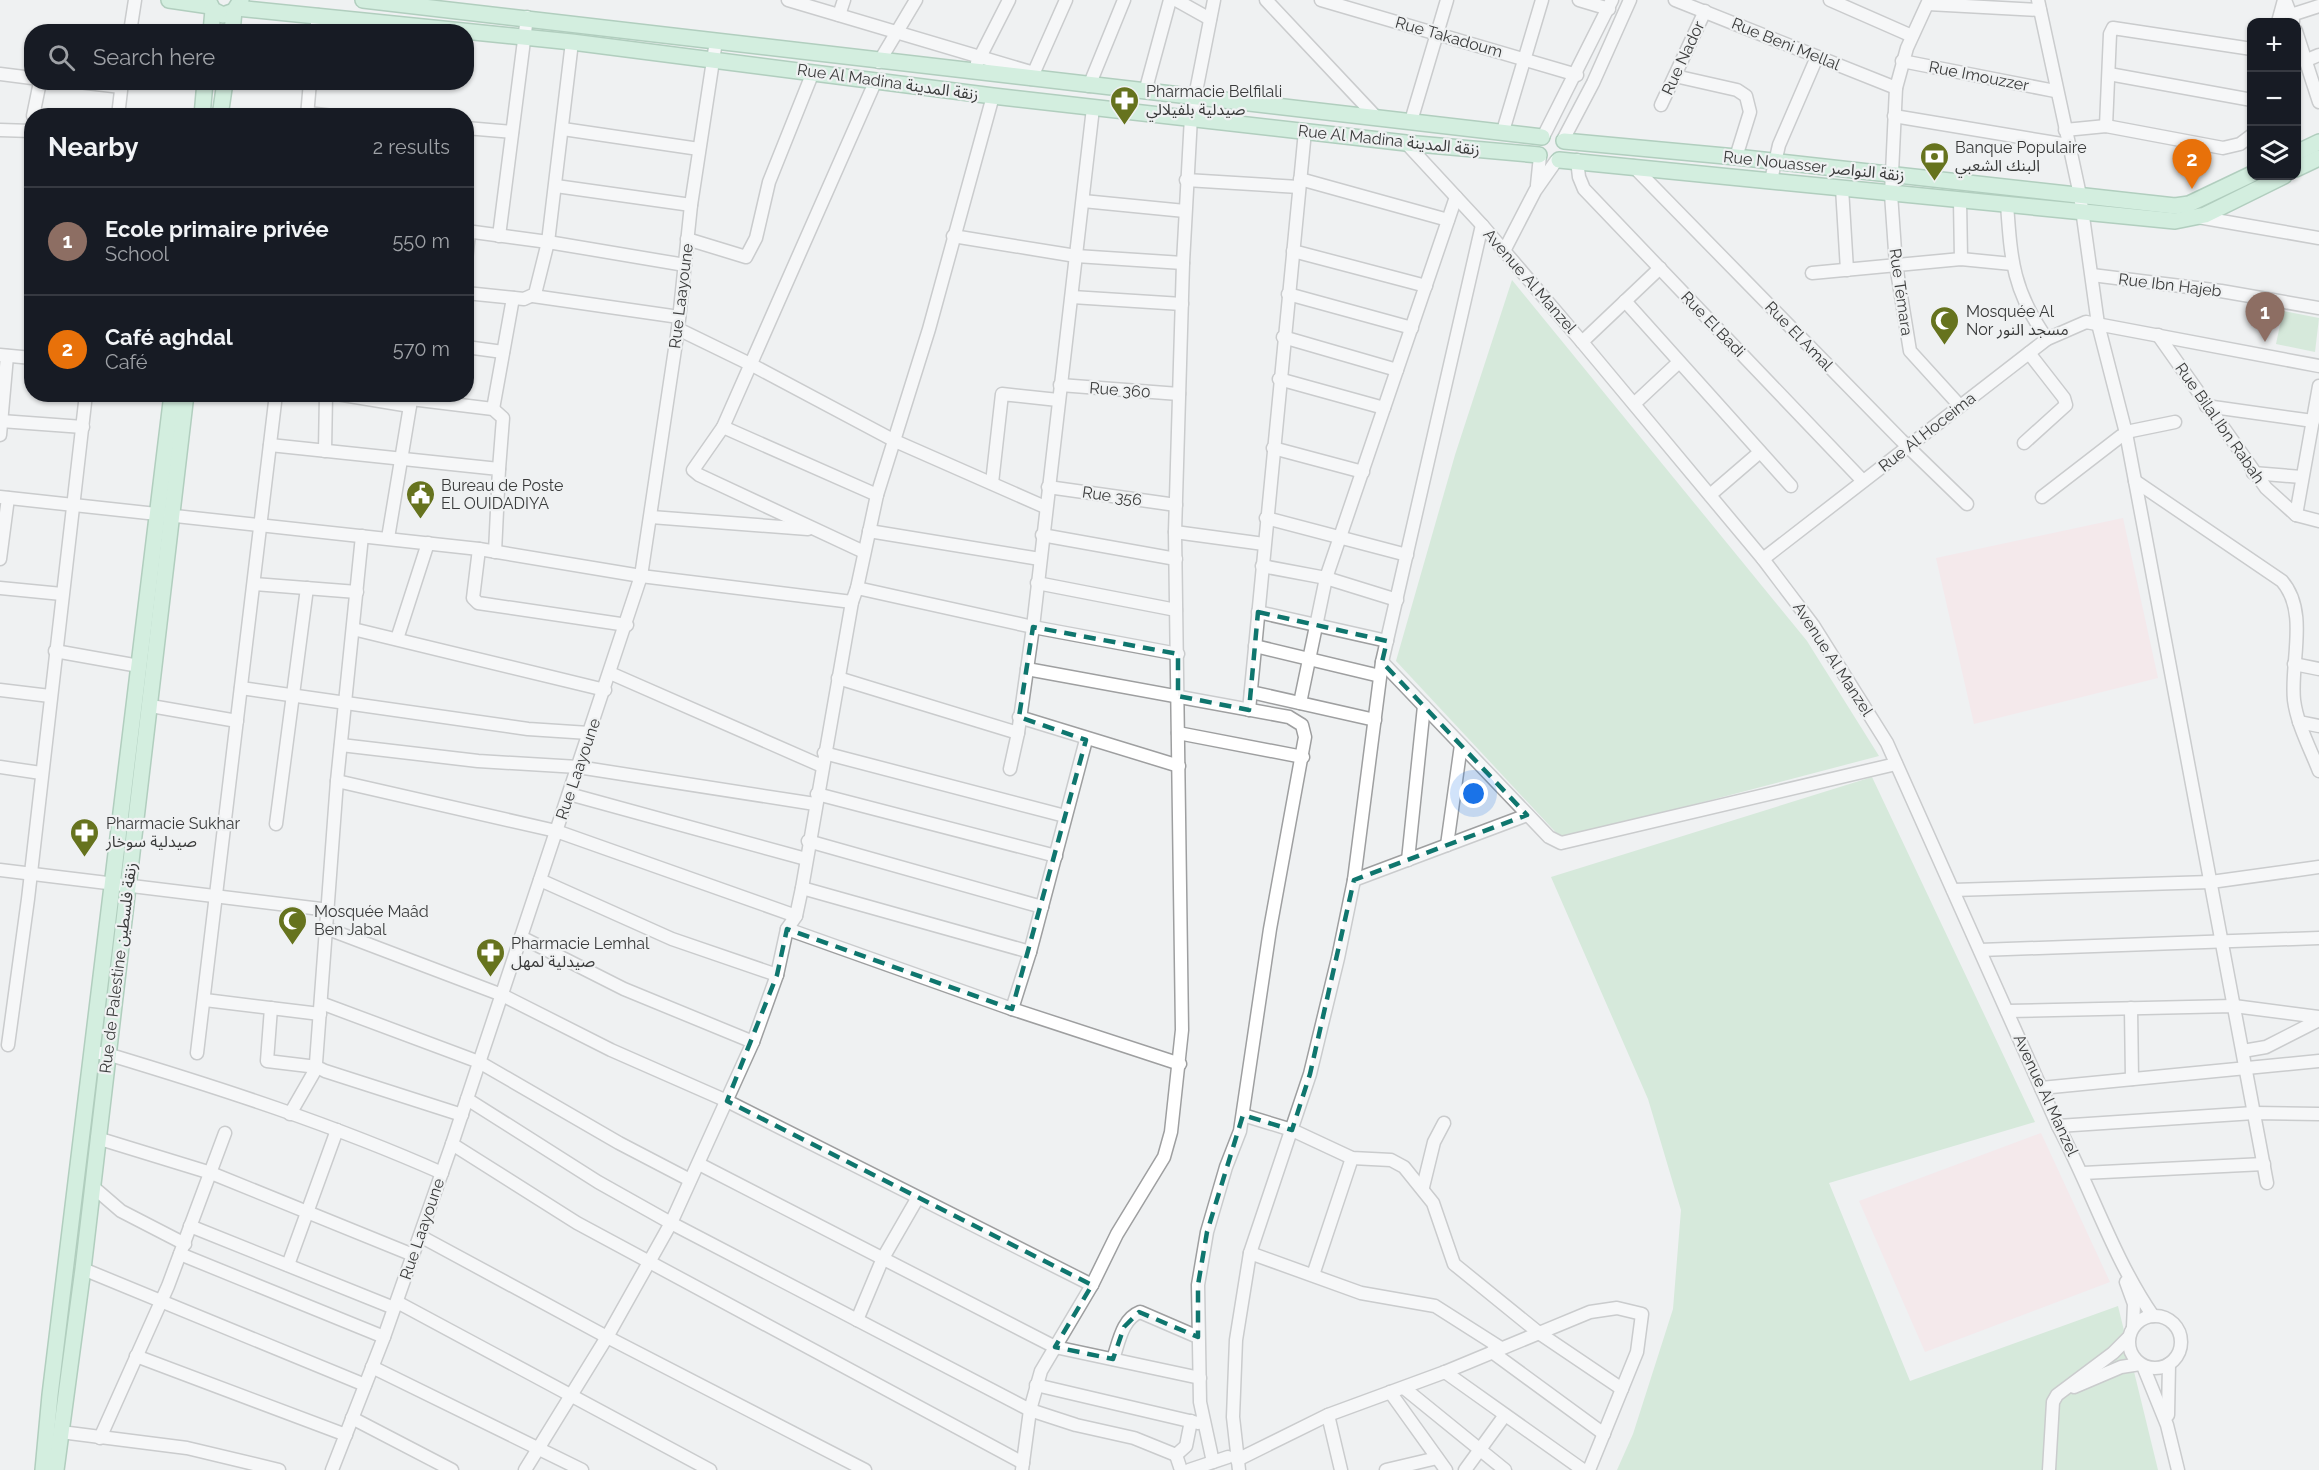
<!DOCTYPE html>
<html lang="en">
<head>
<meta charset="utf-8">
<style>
  body { margin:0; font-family:Raleway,"Noto Sans Arabic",sans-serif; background:#242831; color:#f1f3f6 }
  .controls { position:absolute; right:18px; top:18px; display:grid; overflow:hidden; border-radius:12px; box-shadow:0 2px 4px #0004 }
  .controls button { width:54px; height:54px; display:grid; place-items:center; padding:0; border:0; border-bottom:2px solid #363941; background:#171b24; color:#f1f3f6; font:30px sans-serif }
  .you { position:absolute; left:1474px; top:794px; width:21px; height:21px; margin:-15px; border:4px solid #fff; border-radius:50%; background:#1a73e8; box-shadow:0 0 0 9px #1a73e833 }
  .badge { display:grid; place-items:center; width:39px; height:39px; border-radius:50%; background:#0f766e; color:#fff; font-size:20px; font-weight:700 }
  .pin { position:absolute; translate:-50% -50px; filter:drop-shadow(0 2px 3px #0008) }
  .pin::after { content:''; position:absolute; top:32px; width:21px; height:18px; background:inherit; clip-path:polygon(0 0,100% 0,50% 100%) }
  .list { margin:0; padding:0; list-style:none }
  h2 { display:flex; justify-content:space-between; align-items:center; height:78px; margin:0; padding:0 24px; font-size:26px }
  h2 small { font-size:20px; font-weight:400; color:#9ea1a6 }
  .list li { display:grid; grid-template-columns:39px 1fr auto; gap:18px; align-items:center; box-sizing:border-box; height:108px; padding:0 24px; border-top:2px solid #363941 }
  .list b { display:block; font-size:22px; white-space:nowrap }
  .list p { margin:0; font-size:20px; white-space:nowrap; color:#9ea1a6 }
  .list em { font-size:20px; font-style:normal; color:#9ea1a6 }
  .icon { flex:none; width:33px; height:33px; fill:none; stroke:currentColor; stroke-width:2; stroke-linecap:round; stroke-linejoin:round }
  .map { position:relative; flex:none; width:2319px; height:1470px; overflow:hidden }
  .search { position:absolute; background:#171b24; box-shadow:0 2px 4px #0004; left:24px; top:24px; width:450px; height:66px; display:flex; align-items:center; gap:15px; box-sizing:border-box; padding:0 21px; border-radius:24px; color:#9ea1a6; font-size:22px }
  .panel { position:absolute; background:#171b24; box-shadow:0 2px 4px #0004; left:24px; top:108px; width:450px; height:294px; border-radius:24px }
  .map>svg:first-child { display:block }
  .education { fill:#fadfe3 }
  .green { fill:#b8e0be }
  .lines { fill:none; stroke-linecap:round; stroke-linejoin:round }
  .minor-casing { stroke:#9e9fa0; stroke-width:15 }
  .major-casing { stroke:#66a47f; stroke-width:18 }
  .minor { stroke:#fff; stroke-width:12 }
  .major { stroke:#b1eac8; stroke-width:15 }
  .marked { fill:none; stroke:#0f766e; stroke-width:4.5; stroke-dasharray:12 8; stroke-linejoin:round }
  .labels { text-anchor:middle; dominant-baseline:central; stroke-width:4.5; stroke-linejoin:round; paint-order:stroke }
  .street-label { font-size:16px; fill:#3a3b3b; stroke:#eff1f2 }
  .poi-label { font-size:16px; fill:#3a3b3b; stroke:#eff1f2; text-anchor:start }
</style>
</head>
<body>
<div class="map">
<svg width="2319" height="1470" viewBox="0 0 2319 1470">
  <rect width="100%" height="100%" fill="#eff1f2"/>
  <g class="education">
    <polygon points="2123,518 2158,678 1974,724 1936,558"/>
    <polygon points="2041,1133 2110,1282 1925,1352 1859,1201"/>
  </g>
  <g class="green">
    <polygon points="1512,280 1807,641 1879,756 1562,839 1396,661 1455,455"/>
    <polygon points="2283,311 2319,318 2315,352 2276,344"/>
    <polygon points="1872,777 2035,1122 1829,1183 1910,1381 2118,1306 2158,1470 1617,1470 1633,1434 1673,1309 1681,1210 1648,1099 1551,877"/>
  </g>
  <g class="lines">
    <defs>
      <g id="minor">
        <polyline points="788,0 1034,73"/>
        <polyline points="1176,0 1210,19"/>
        <polyline points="1266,0 1376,117"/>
        <polyline points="1321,0 1577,75"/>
        <polyline points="1579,0 1609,9"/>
        <polyline points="1675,0 1896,88"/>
        <polyline points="1830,0 1912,36"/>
        <polyline points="1929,0 1907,48 1896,88 1891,194 1896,265 1910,351 1960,406"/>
        <polyline points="2038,0 2080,195 2098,324 2126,433 2267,1183"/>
        <polyline points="2285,0 2293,21"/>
        <polyline points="1928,4 2040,10"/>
        <polyline points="839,15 844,0"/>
        <polyline points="2291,15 2319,6"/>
        <polyline points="2278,22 2284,0"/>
        <polyline points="2296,31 2319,102"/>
        <polyline points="130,32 135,0"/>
        <polyline points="316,32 318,15"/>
        <polyline points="2307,60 2319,55"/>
        <polyline points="1902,61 2055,91"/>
        <polyline points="879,62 916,0"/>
        <polyline points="977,63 1009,0"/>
        <polyline points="0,74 32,78"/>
        <polyline points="2109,74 2252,100"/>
        <polyline points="1675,76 1737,90 1746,96 1750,112 1736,157"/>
        <polyline points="1031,79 1066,0"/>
        <polyline points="79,82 121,87"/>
        <polyline points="1089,86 1124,0"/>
        <polyline points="1145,92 1170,0"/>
        <polyline points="1661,105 1705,11"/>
        <polyline points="307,113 333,116"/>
        <polyline points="33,116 40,82"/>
        <polyline points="118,116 122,82"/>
        <polyline points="307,116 310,82"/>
        <polyline points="1894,116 2068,145"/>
        <polyline points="1411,121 1447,0"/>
        <polyline points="2106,126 2110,34 2113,28 2252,49"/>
        <polyline points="466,128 512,132"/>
        <polyline points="563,129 699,149"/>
        <polyline points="0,130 32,131"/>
        <polyline points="2065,130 2106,126 2223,148 2240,144 2252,135"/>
        <polyline points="1503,131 1542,0"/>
        <polyline points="1544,135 1612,0"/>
        <polyline points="1563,140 1593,83 1630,0"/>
        <path d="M1406,143L1482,225L1582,342L1763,559L1813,625L1887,743L2058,1126C2091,1188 2113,1258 2153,1316"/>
        <polyline points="1577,160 1579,177 1584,189 1863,481"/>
        <polyline points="1633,166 1901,440 1967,504"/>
        <polyline points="1300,179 1448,220"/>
        <polyline points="1186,180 1299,187"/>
        <polyline points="1771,180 1779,145 1817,57"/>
        <polyline points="1537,185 1540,156"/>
        <polyline points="556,186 691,205"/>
        <polyline points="1842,188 1847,270"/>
        <polyline points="1960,200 1961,259"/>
        <polyline points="1083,201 1185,211"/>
        <path d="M2007,204C2011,261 2013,291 2047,339"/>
        <polyline points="2198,217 2319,238"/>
        <polyline points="466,231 548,242 685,265"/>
        <polyline points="499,236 527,17"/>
        <polyline points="953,236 1076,256 1183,263"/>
        <polyline points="687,239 746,257 756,238 769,182 813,72"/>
        <polyline points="1293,251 1426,286"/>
        <polyline points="1504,251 1535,191 1556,161"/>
        <polyline points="466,261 469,232"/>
        <polyline points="1812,273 1961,259 2012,264"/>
        <polyline points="2092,275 2221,291 2319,308"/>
        <polyline points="466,293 524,299 535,294 548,242 572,42"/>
        <polyline points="1288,294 1412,328"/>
        <polyline points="533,296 679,317"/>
        <polyline points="1072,297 1182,304"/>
        <polyline points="1625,301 1791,486"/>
        <polyline points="678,329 752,365 895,441 1045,507"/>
        <polyline points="2158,335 2266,488 2296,515 2319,521"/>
        <polyline points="1283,337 1397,370"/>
        <polyline points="1582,342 1660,268"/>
        <polyline points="466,347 503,352"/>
        <polyline points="0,355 32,358"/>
        <polyline points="1279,379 1384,408"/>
        <polyline points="1060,385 1179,394"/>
        <polyline points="337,394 410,406"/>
        <polyline points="411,399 493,409 503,418 499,469"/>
        <polyline points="1634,404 1679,362"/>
        <polyline points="2206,406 2313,421"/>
        <polyline points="493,409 513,298"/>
        <polyline points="1,421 83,427"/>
        <polyline points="723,427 877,495"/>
        <polyline points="0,435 7,356"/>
        <polyline points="2024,443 2066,405 2064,398 2029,353"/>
        <polyline points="270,445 499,469 495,552"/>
        <polyline points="1273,448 1363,472"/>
        <polyline points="325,451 326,394"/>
        <polyline points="2253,473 2302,477"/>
        <path d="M2135,481L2282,581C2309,612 2290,663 2294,700C2297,724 2310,748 2319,771"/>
        <polyline points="992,483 1002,394 1058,400"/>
        <polyline points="1048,487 1176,505"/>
        <polyline points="1710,495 1760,452"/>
        <polyline points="0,497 479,549 641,576 852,602"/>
        <polyline points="2042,497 2121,436 2131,431 2175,422"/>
        <polyline points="2296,515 2319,386"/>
        <polyline points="651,517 808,529"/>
        <polyline points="1266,518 1407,555"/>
        <polyline points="869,531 1040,559"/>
        <polyline points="1175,532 1264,544"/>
        <polyline points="1042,535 1176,559"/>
        <polyline points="362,536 337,781 316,1063 317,1067 325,1071 462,1115"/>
        <polyline points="388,538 412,394"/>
        <polyline points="479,549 473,598 478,603 627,625"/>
        <polyline points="864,552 699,475 693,470 723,427 876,80"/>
        <polyline points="0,559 8,498"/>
        <polyline points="1763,559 2047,339 2086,322 2319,366"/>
        <polyline points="1262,566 1326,578 1397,600"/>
        <polyline points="1037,583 1176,610"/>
        <polyline points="254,584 357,592"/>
        <polyline points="0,588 62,594"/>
        <polyline points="857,588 1033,627 1178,654"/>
        <polyline points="1258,612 1387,641"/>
        <polyline points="353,629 605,690"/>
        <polyline points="397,639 428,543"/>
        <polyline points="1255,646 1380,676"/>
        <polyline points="55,651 139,666"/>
        <polyline points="1382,662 1549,837 1561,843 1896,764"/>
        <polyline points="2294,664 2319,669"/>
        <polyline points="1027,669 1289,717 1302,725 1305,737 1270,929 1240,1131 1226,1167 1207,1232 1198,1285 1200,1402 1213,1462"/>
        <polyline points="610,673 822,766"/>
        <polyline points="838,678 1018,733"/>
        <polyline points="241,688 528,729 589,733"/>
        <polyline points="0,690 50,696"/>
        <polyline points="1251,692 1375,720"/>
        <polyline points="1300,703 1326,578 1456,197"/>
        <polyline points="151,706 237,721"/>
        <polyline points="1249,710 1305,131"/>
        <polyline points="1019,717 1179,766"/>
        <polyline points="2299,722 2319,726"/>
        <polyline points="1178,733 1303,757"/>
        <polyline points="341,745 478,761 578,767 815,804"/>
        <polyline points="824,753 1065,816"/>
        <polyline points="0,767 41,773"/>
        <polyline points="1010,769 1018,733 1033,627 1093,108"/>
        <polyline points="337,781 556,831 796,916"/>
        <polyline points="569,794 806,859"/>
        <polyline points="817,794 1056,856"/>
        <polyline points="276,824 307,588"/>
        <polyline points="808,841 1042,907"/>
        <polyline points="1447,845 1461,745"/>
        <polyline points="1408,860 1424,706"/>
        <polyline points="0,870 329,910"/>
        <polyline points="540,880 672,939 777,975"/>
        <polyline points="1354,880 1527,815"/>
        <polyline points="802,888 1030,952"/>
        <polyline points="1953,890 2211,882 2319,867"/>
        <polyline points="328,929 502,995 611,1050 727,1101 1092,1285"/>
        <polyline points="787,929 1012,1009 1180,1064"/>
        <polyline points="521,937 624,989 753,1042"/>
        <polyline points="1980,950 2319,938"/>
        <polyline points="205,1000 320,1014"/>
        <polyline points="321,1003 479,1062 619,1143 690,1180"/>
        <polyline points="271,1008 267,1061 317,1067 290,1114"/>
        <polyline points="2131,1008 2132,1079"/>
        <polyline points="1012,1009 1030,952 1086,740"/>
        <polyline points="2007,1011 2234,1006 2319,1017"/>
        <polyline points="8,1045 28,899 86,394"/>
        <polyline points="2243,1051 2266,1047 2319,1020"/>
        <path d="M93,1052L107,1054C220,1088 334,1125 442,1173"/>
        <polyline points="197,1053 276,394"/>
        <polyline points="2041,1088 2319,1061"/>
        <polyline points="467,1099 598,1182 671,1223 1030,1410 1076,1425 1134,1438 1176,1455 1186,1446 1191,1421"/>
        <polyline points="1243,1115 1292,1130 1352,1158 1391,1160 1404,1167 1433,1203 1454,1264 1539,1333 1622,1389"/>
        <polyline points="2058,1126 2254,1113 2319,1114"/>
        <polyline points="97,1138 211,1173 413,1255"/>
        <polyline points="452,1144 577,1223 1023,1463"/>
        <polyline points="699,1164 1055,1347 1200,1378"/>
        <polyline points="2083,1173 2264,1164"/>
        <polyline points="92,1186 121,1211 185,1244"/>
        <polyline points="1423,1187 1434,1142 1444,1123"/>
        <polyline points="190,1226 394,1308"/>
        <polyline points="420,1236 607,1337 865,1470"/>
        <polyline points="1250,1253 1361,1293 1435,1306 1501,1348"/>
        <polyline points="180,1254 384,1337"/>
        <polyline points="288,1265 337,1130"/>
        <polyline points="83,1269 365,1385"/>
        <polyline points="1313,1275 1352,1158"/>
        <polyline points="2126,1282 2134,1304 2133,1327"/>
        <polyline points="397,1302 710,1470"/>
        <circle cx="2155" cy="1342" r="26"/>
        <polyline points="857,1320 883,1258 917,1199"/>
        <polyline points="1492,1352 1604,1434"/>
        <polyline points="136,1356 346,1435"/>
        <path d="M1113,1359C1119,1342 1122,1319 1140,1312L1198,1337"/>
        <polyline points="2143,1366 2167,1425 2178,1470"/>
        <polyline points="372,1367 582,1470"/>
        <polyline points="1445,1372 1583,1470"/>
        <polyline points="1036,1385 1198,1423"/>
        <polyline points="2074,1387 2121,1367 2140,1364"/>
        <polyline points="1404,1388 1505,1470"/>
        <polyline points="1390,1392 1446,1470"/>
        <polyline points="1328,1415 1341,1470"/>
        <polyline points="2168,1415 2169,1364"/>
        <polyline points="352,1418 452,1470"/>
        <polyline points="61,1432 187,1448 279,1470"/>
        <polyline points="100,1438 168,1286 225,1133"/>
        <polyline points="1176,1455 1181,1470"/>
        <polyline points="1237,1460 1328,1415 1445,1372 1590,1312 1617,1308 1642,1314 1637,1352 1589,1470"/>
        <polyline points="332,1470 384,1337 452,1144 641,576 678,329 691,205 716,41"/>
        <polyline points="525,1470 607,1337 671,1223 753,1042 777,975 787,929 796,916 802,888 852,602 857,588 877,495 929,329 993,96"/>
        <polyline points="1022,1470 1030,1410 1041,1371 1092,1285 1117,1234 1164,1157 1171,1132 1182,1030 1175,532 1183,263 1191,117 1214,0"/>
        <polyline points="1189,1470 1228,1457"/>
        <polyline points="1239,1470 1233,1417 1236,1340 1250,1253 1310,1074 1338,958 1354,880 1382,662 1482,225"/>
        <polyline points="1386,1470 1437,1458"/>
        <polyline points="1465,1470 1505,1415"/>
        <polyline points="2049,1470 2053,1402 2057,1395 2113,1353 2129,1337"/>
      </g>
      <g id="major">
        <polyline points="169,0 210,6"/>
        <polyline points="208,0 213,10 223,15 234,11 241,0"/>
        <polyline points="363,0 1542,137"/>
        <polyline points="237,8 572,42 993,96 1406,143 1539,155"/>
        <polyline points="211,32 213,10"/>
        <polyline points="232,32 234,11"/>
        <polyline points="202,116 205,82"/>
        <polyline points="220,116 225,82"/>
        <polyline points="1564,141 1736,157 2175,206 2189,204 2252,174"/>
        <polyline points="2296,153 2319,142"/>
        <polyline points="1559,160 2175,221 2205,215 2284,176"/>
        <polyline points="2296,169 2319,158"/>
        <polyline points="43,1470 50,1395 172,394"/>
        <polyline points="56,1470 83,1269 186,394"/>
      </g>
    </defs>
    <use href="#minor" class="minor-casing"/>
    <use href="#major" class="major-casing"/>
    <use href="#minor" class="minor"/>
    <use href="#major" class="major"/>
  </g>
  <path d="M0 0H2319V1470H0ZM1258,612L1387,641L1382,662L1527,815L1354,880L1310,1074L1292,1130L1243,1115L1207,1232L1198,1285V1337L1139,1312L1124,1327L1113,1359L1055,1347L1092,1285L727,1101L777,975L787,929L1012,1009L1086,740L1019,717L1033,627L1178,654V696L1249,710Z" fill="#eff1f2" fill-opacity=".55" fill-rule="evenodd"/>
  <path class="marked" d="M1258,612L1387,641L1382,662L1527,815L1354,880L1310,1074L1292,1130L1243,1115L1207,1232L1198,1285V1337L1139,1312L1124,1327L1113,1359L1055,1347L1092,1285L727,1101L777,975L787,929L1012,1009L1086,740L1019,717L1033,627L1178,654V696L1249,710Z"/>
  <defs>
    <symbol id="pharmacy-pin" viewBox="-11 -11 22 30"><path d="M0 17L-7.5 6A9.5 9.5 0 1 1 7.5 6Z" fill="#66731e" stroke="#eff1f2"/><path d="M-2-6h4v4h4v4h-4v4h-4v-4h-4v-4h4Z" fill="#fff"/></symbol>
    <symbol id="bank-pin" viewBox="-11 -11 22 30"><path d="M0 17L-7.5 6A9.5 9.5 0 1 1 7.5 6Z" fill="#66731e" stroke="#eff1f2"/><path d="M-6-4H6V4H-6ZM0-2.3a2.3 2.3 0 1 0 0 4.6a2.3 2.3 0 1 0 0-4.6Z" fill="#fff"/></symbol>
    <symbol id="mosque-pin" viewBox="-11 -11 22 30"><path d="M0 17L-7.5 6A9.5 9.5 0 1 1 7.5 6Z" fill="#66731e" stroke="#eff1f2"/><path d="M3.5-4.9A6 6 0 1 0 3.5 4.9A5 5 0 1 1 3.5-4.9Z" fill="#fff"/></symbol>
    <symbol id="civic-pin" viewBox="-11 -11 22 30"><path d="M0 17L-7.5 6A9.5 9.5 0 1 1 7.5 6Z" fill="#66731e" stroke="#eff1f2"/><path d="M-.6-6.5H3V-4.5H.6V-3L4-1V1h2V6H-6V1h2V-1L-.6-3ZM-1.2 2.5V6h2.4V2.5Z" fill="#fff"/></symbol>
  </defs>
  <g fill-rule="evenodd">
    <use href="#pharmacy-pin" x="1108" y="84" width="33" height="45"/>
    <use href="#bank-pin" x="1918" y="140" width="33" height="45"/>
    <use href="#mosque-pin" x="1928" y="304" width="33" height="45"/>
    <use href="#civic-pin" x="404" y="478" width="33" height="45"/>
    <use href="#pharmacy-pin" x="68" y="816" width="33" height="45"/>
    <use href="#mosque-pin" x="276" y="904" width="33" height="45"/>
    <use href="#pharmacy-pin" x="474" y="936" width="33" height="45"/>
  </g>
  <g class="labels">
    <g class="street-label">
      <text transform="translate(1449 37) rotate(16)">Rue Takadoum</text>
      <text transform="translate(1786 44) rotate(22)">Rue Beni Mellal</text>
      <text transform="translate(1683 58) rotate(-65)">Rue Nador</text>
      <text transform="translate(1979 76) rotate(11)">Rue Imouzzer</text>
      <text transform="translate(888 82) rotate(8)">Rue Al Madina زنقة المدينة</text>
      <text transform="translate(1389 140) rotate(6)">Rue Al Madina زنقة المدينة</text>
      <text transform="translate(1814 166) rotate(6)">Rue Nouasser زنقة النواصر</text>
      <text transform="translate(1530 281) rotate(49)">Avenue Al Manzel</text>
      <text transform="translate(2170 285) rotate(7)">Rue Ibn Hajeb</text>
      <text transform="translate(1901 292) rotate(82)">Rue Témara</text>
      <text transform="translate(681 296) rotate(-83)">Rue Laayoune</text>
      <text transform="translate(1713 324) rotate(46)">Rue El Badi</text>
      <text transform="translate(1799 336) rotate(46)">Rue El Amal</text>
      <text transform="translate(1120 390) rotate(4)">Rue 360</text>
      <text transform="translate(2220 423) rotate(55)">Rue Bilal Ibn Rabah</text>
      <text transform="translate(1927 432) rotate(-38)">Rue Al Hoceima</text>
      <text transform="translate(1112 496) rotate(8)">Rue 356</text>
      <text transform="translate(1833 659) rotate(57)">Avenue Al Manzel</text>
      <text transform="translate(578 769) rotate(-71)">Rue Laayoune</text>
      <text transform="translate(118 968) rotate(-83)">Rue de Palestine زنقة فلسطين</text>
      <text transform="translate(2046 1095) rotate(65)">Avenue Al Manzel</text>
      <text transform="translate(422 1229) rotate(-71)">Rue Laayoune</text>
    </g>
    <g class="poi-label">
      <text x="1146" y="91">Pharmacie Belfilali<tspan x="1146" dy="18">صيدلية بلفيلالي</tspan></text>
      <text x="1955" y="147">Banque Populaire<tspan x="1955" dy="18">البنك الشعبي</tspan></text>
      <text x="1966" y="311">Mosquée Al<tspan x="1966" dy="18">Nor مسجد النور</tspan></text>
      <text x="441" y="485">Bureau de Poste<tspan x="441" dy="18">EL OUIDADIYA</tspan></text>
      <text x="106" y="823">Pharmacie Sukhar<tspan x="106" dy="18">صيدلية سوخار</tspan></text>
      <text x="314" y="911">Mosquée Maâd<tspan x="314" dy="18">Ben Jabal</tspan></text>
      <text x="511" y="943">Pharmacie Lemhal<tspan x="511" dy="18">صيدلية لمهل</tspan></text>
    </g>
  </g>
</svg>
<div class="controls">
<button>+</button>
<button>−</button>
<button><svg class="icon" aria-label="layers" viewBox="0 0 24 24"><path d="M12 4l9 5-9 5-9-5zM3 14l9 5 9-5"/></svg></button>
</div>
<div class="you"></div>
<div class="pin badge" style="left:2265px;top:342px;background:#8d6e63">1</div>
<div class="pin badge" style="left:2192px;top:189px;background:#e8710a">2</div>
<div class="search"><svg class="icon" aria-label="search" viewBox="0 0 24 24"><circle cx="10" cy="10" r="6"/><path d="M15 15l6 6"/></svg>Search here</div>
<section class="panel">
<h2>Nearby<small>2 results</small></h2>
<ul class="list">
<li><span class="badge" style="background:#8d6e63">1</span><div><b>Ecole primaire privée</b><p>School</p></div><em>550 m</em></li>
<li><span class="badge" style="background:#e8710a">2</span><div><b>Café aghdal</b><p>Café</p></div><em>570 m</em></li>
</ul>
</section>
</div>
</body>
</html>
